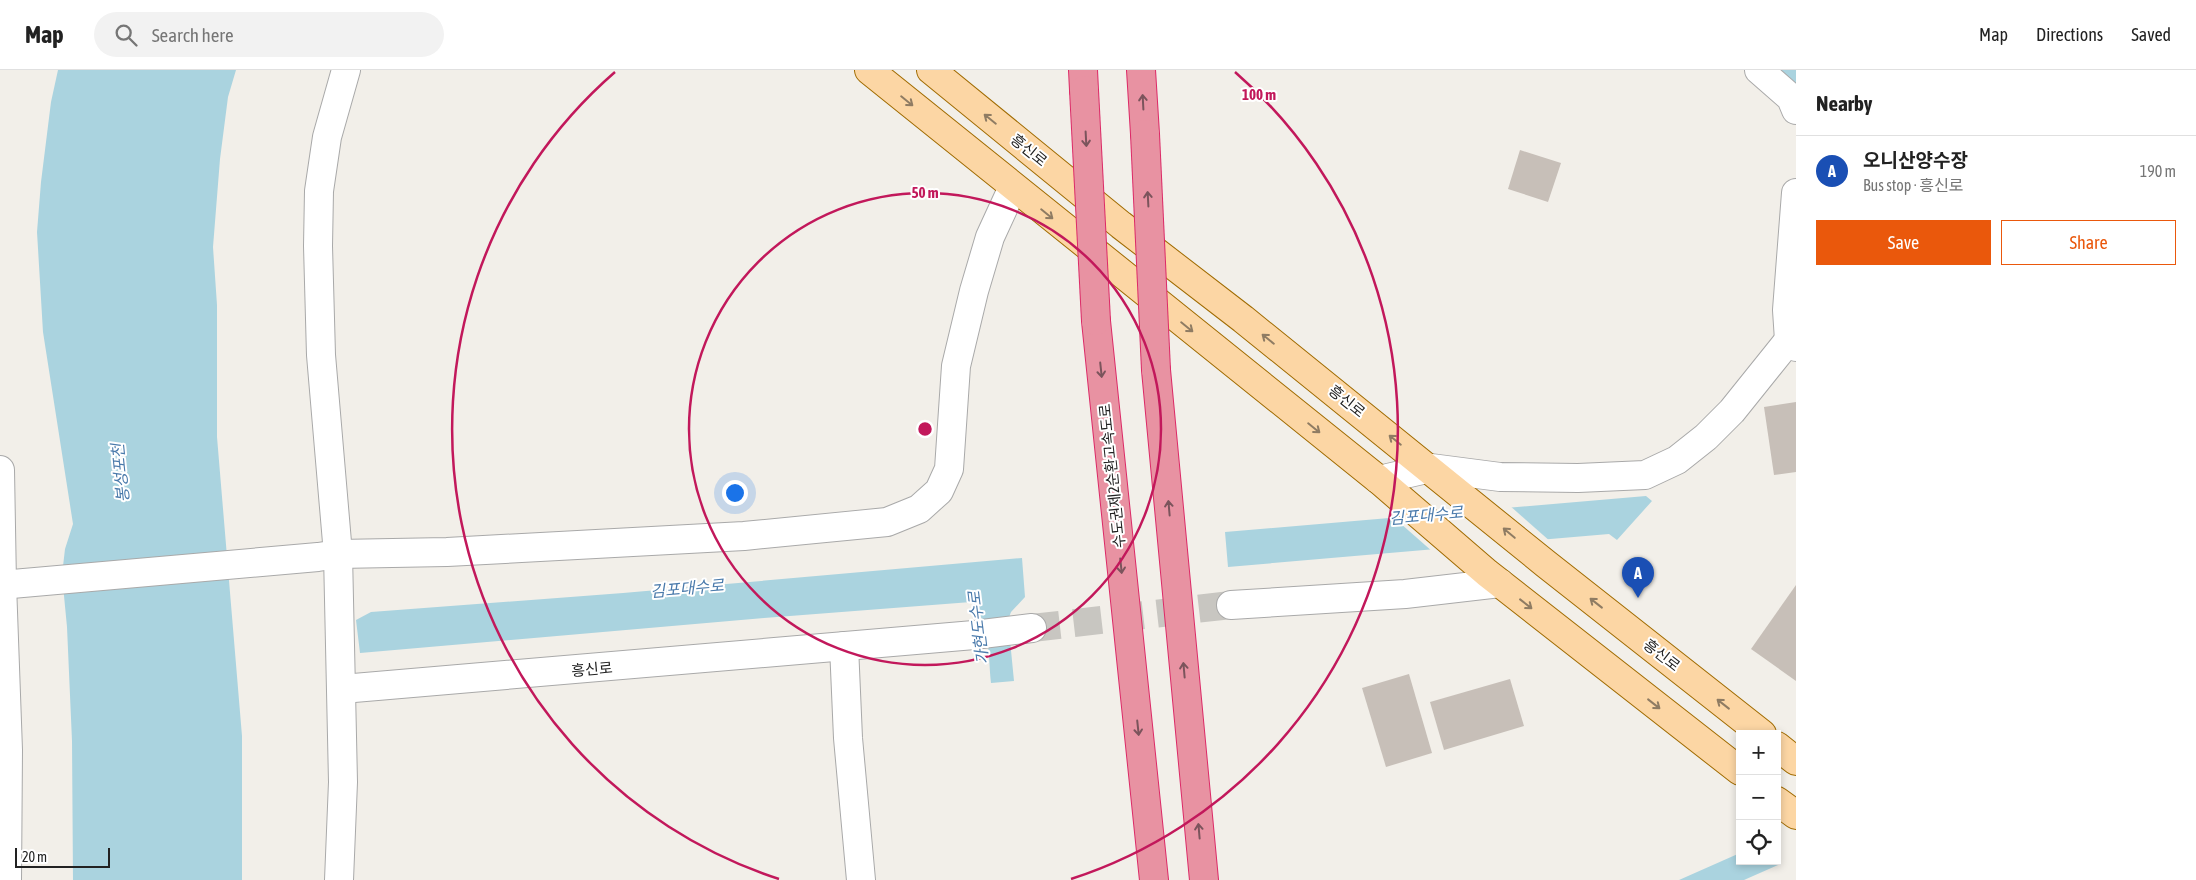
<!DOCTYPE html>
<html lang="en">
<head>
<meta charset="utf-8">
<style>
  body { margin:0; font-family:"Asap Condensed","Noto Sans KR",sans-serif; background:#f2f2f2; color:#222 }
  .controls { position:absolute; right:15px; bottom:15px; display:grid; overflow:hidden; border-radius:0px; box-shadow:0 2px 8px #0003 }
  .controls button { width:45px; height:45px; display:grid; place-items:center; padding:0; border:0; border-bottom:1px solid #e0e0e0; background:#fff; color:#222; font:25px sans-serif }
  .scale { position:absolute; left:15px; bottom:12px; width:95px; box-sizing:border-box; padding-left:5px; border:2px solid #222; border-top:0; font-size:14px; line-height:18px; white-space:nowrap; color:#222; -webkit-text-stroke:4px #fff; paint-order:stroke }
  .you { position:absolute; left:734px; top:422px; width:18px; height:18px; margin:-12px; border:4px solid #fff; border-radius:50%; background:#1a73e8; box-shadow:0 0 0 8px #1a73e833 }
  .badge { display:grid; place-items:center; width:32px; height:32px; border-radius:50%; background:#ea580c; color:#fff; font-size:16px; font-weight:700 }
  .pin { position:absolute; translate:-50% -41px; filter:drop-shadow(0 1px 2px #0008) }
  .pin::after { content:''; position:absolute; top:26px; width:18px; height:15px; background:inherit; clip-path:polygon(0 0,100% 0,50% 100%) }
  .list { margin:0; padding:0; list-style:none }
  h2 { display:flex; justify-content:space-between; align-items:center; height:65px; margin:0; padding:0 20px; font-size:21px }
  h2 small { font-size:16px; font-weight:400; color:#767676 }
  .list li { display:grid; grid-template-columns:32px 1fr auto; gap:15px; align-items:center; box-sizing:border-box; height:70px; padding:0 20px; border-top:1px solid #e0e0e0 }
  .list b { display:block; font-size:19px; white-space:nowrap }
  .list p { margin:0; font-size:16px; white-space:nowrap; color:#767676 }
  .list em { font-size:16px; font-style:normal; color:#767676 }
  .actions { display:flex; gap:10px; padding:15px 20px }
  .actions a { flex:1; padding:11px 0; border:1px solid #ea580c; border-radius:0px; text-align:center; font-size:18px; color:#ea580c }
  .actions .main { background:#ea580c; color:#fff }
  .icon { flex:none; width:28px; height:28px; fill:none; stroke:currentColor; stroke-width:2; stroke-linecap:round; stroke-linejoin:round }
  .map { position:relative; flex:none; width:1796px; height:810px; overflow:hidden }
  header { display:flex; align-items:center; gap:30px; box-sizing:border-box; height:70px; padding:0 25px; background:#fff; border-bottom:1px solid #e0e0e0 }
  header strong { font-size:24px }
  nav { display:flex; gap:28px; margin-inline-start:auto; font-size:18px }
  .search { width:350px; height:45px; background:#f2f2f2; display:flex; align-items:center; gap:12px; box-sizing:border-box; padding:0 18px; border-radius:28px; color:#767676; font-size:19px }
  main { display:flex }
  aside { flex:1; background:#fff }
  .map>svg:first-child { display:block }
  .water { fill:#aad3df }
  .pier { fill:#f2efe9 }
  .building { fill:#c7bfb8 }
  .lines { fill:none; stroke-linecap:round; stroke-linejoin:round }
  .minor-tunnel { stroke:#c8c6c1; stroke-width:28; stroke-dasharray:28 14; stroke-linecap:butt }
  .minor-casing { stroke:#a9a9a9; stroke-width:30 }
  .major-casing { stroke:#a06b00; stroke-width:30 }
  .highway-casing { stroke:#dc2a67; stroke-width:30 }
  .minor { stroke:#fff; stroke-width:28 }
  .major { stroke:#fcd6a4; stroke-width:28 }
  .highway { stroke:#e892a2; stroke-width:28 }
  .highway-bridge-casing { stroke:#dc2a67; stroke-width:30; stroke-linecap:butt }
  .highway-bridge { stroke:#e892a2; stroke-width:28 }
  .oneway { stroke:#8f7c63 }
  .oneway2 { stroke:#7b545c }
  .ring { fill:none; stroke:#c2185b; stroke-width:2.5 }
  .labels { text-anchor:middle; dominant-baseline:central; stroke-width:4; stroke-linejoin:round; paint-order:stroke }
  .street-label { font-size:15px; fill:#222; stroke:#fff }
  .water-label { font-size:16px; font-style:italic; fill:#4a7aab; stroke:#fff }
  .centre { fill:#c2185b; stroke:#fff; stroke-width:2.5 }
  .ring-label { font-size:15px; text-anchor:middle; font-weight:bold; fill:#c2185b; stroke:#fff; stroke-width:4; stroke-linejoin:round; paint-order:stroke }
</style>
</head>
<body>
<header>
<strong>Map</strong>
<div class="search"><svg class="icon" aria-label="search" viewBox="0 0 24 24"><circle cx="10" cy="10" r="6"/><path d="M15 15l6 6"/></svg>Search here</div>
<nav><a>Map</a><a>Directions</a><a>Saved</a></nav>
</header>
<main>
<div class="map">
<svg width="1796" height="810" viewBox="0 0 1796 810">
  <rect width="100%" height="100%" fill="#f2efe9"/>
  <g class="water">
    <polygon points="58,0 236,0 228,27 220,89 213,177 217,235 217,367 242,666 242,810 73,810 72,671 67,557 62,505 65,479 73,454 43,262 37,162 41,112 51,32"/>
    <polygon points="1777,0 1796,0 1796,17"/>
    <polygon points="1646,426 1652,431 1617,470 1609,464 1228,497 1225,462"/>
    <path d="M1022,488L1025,527L1011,542L1008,550L1014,611L991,613C988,586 991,553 971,532L764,548L360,583L356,550L371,542L623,523Z"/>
    <polygon points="1740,783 1740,791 1777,791 1778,795 1744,810 1679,810"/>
  </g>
  <polygon class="pier" points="1509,435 1551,472 1433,482 1392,446"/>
  <g class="building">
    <polygon points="1520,80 1561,93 1548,132 1508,119"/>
    <polygon points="1796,332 1796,402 1774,405 1764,337"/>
    <polygon points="1796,515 1796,611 1751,579"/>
    <polygon points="1409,604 1432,683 1386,697 1362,618"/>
    <polygon points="1510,609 1524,656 1444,680 1430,632"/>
  </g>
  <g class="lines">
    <polyline class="minor-tunnel" points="1032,558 1231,535"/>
    <defs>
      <g id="minor">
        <polyline points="1759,0 1791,28 1796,40"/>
        <polyline points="1796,123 1787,240 1789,270 1796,277"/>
        <polyline points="0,400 2,514 8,680 7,810"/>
        <polyline points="1379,410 1431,398 1500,407 1578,408 1645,405 1677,390 1706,367 1732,341 1789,270"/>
        <polyline points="0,515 318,487 338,484 447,482 744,466 887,452 919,439 939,421 949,399 956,296 974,221 990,167 1013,117"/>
        <polyline points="1231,535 1405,524 1500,513"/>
        <polyline points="844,576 848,668 861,810"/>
        <polyline points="342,619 974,565 1032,558"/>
        <polyline points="339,810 343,712 338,484 321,285 318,176 319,121 327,67 346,0"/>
      </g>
      <g id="major">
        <polyline points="869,0 1379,410 1487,503 1740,701"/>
        <polyline points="931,0 1121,155 1243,249 1546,494 1762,664"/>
        <polyline points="1777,676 1796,691"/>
        <polyline points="1777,731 1796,745"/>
      </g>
      <g id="highway">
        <polyline points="1083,0 1084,20"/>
        <polyline points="1141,0 1145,64"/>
        <polyline points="1096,251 1154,810"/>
        <polyline points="1156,300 1204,810"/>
      </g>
    </defs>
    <use href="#minor" class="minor-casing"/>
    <use href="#major" class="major-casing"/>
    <use href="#highway" class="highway-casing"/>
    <use href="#minor" class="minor"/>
    <use href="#major" class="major"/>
    <use href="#highway" class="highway"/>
    <defs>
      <g id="highway-bridge">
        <polyline points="1084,20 1096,251"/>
        <polyline points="1145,64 1156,300"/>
      </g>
    </defs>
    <use href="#highway-bridge" class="highway-bridge-casing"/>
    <use href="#highway-bridge" class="highway-bridge"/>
  </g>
  <defs><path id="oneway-shaft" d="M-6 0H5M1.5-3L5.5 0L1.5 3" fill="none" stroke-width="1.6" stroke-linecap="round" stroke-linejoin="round" transform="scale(1.25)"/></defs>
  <g class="oneway">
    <use href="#oneway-shaft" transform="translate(907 31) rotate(39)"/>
    <use href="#oneway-shaft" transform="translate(990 49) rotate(-141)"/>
    <use href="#oneway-shaft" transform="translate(1047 144) rotate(39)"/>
    <use href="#oneway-shaft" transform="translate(1187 257) rotate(39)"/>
    <use href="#oneway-shaft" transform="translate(1268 269) rotate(-141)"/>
    <use href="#oneway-shaft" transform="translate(1314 358) rotate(39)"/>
    <use href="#oneway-shaft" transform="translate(1395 370) rotate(-141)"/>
    <use href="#oneway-shaft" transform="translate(1509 463) rotate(-140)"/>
    <use href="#oneway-shaft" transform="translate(1596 533) rotate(-142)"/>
    <use href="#oneway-shaft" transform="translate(1526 534) rotate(38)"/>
    <use href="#oneway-shaft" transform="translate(1654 634) rotate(38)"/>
    <use href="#oneway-shaft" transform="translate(1723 634) rotate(-142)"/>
  </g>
  <g class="oneway2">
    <use href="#oneway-shaft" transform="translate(1143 32) rotate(-93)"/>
    <use href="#oneway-shaft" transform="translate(1086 69) rotate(87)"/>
    <use href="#oneway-shaft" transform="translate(1148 129) rotate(-93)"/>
    <use href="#oneway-shaft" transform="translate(1101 300) rotate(84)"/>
    <use href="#oneway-shaft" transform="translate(1169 438) rotate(-95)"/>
    <use href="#oneway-shaft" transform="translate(1121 496) rotate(84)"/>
    <use href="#oneway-shaft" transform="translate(1184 600) rotate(-95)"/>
    <use href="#oneway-shaft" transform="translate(1138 658) rotate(84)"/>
    <use href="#oneway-shaft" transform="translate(1199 761) rotate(-95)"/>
  </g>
  <g class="ring">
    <circle cx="925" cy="359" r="236"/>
    <path d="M779 809A473 473 0 0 1 615 2M1235 2A473 473 0 0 1 1071 809"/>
  </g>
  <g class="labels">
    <g class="street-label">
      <text transform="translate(1029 80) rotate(39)">흥신로</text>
      <text transform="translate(1347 331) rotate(39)">흥신로</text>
      <text transform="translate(1112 406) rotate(-96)">수도권제2순환고속도로</text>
      <text transform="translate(1662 585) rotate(38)">흥신로</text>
      <text transform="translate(592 599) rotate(-5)">흥신로</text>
    </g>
    <g class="water-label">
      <text transform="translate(120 403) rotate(-96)">봉성포천</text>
      <text transform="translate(1426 445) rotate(-5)">김포대수로</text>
      <text transform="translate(687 518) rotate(-5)">김포대수로</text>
      <text transform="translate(978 558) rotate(-97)">가현도수로</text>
    </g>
  </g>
  <circle cx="925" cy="359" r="8" class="centre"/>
  <g class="ring-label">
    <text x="1259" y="30">100 m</text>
    <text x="925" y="128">50 m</text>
  </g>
</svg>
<div class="controls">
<button>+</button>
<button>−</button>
<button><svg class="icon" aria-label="locate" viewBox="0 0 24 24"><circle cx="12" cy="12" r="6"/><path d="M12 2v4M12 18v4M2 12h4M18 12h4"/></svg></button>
</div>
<div class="scale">20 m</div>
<div class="you"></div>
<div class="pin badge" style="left:1638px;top:528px;background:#1a4fb4">A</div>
</div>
<aside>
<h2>Nearby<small></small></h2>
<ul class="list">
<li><span class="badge" style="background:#1a4fb4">A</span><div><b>오니산양수장</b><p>Bus stop · 흥신로</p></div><em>190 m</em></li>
</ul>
<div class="actions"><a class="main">Save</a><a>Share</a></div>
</aside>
</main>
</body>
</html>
